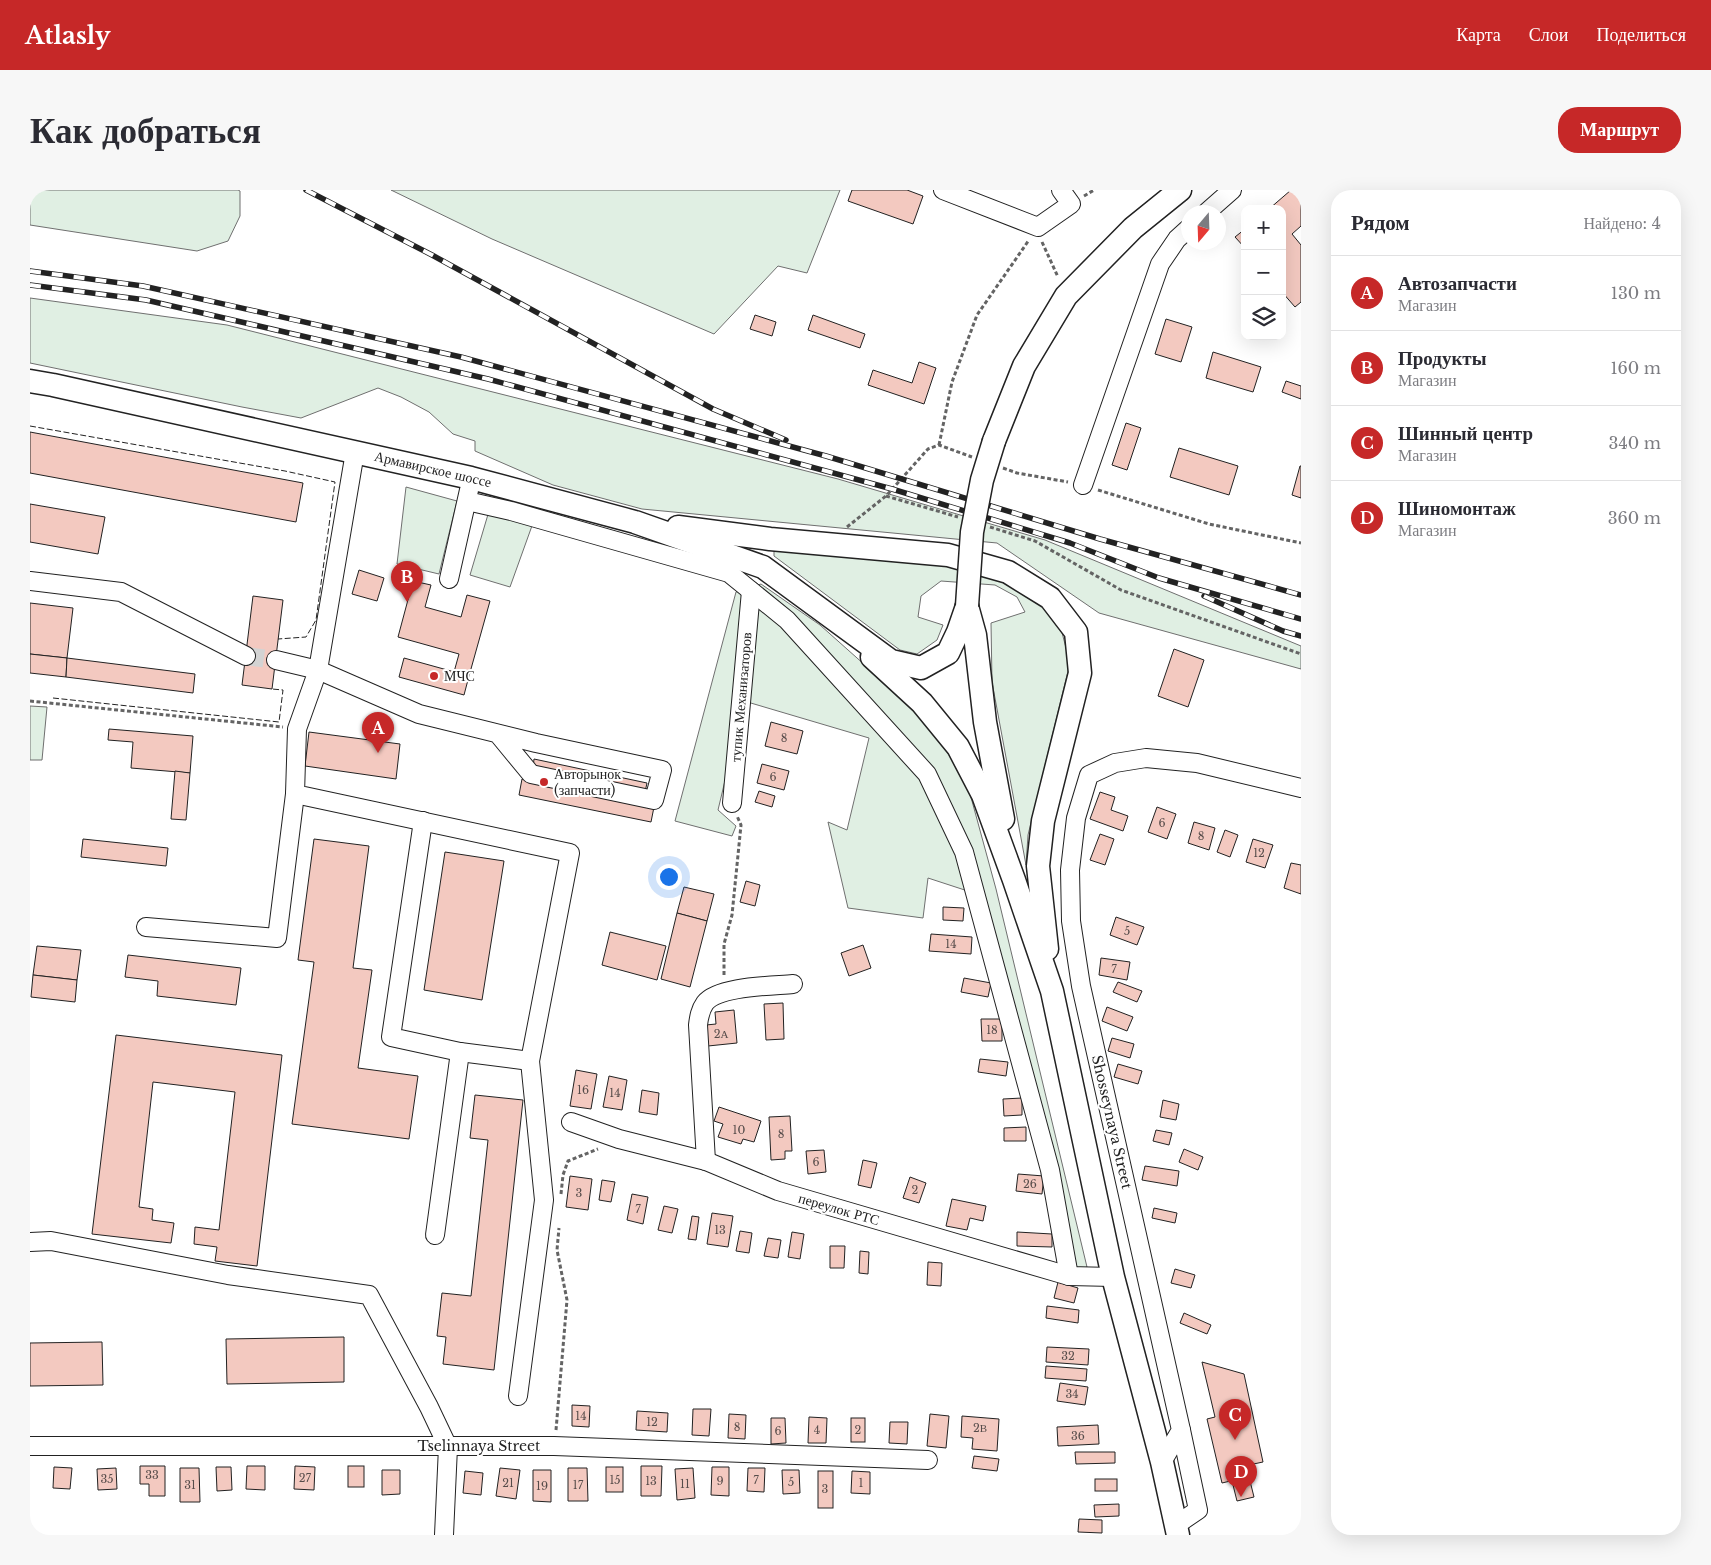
<!DOCTYPE html>
<html lang="ru">
<head>
<meta charset="utf-8">
<style>
  body { margin:0; font-family:"Libre Baskerville",serif; background:#f7f7f7; color:#2b2b33 }
  .controls { position:absolute; right:15px; top:15px; display:grid; overflow:hidden; border-radius:10px; box-shadow:0 5px 20px #0002 }
  .controls button { width:45px; height:45px; display:grid; place-items:center; padding:0; border:0; border-bottom:1px solid #e1e1e2; background:#fff; color:#2b2b33; font:25px sans-serif }
  .compass { position:absolute; left:1151px; top:15px; width:45px; height:45px; border-radius:50%; background:#fff; box-shadow:0 5px 20px #0002; rotate:199deg }
  .you { position:absolute; left:638px; top:686px; width:18px; height:18px; margin:-12px; border:4px solid #fff; border-radius:50%; background:#1a73e8; box-shadow:0 0 0 8px #1a73e833 }
  .badge { display:grid; place-items:center; width:32px; height:32px; border-radius:50%; background:#c62828; color:#fff; font-size:16px; font-weight:700 }
  .pin { position:absolute; translate:-50% -41px; filter:drop-shadow(0 1px 2px #0008) }
  .pin::after { content:''; position:absolute; top:26px; width:18px; height:15px; background:inherit; clip-path:polygon(0 0,100% 0,50% 100%) }
  .list { margin:0; padding:0; list-style:none }
  h2 { display:flex; justify-content:space-between; align-items:center; height:65px; margin:0; padding:0 20px; font-size:21px }
  h2 small { font-size:16px; font-weight:400; color:#7c7c81 }
  .list li { display:grid; grid-template-columns:32px 1fr auto; gap:15px; align-items:center; box-sizing:border-box; height:75px; padding:0 20px; border-top:1px solid #e1e1e2 }
  .list b { display:block; font-size:19px; white-space:nowrap }
  .list p { margin:0; font-size:16px; white-space:nowrap; color:#7c7c81 }
  .list em { font-size:16px; font-style:normal; color:#7c7c81 }
  .icon { flex:none; width:28px; height:28px; fill:none; stroke:currentColor; stroke-width:2; stroke-linecap:round; stroke-linejoin:round }
  .map { position:relative; flex:none; width:1271px; height:1345px; overflow:hidden; border-radius:20px }
  header { display:flex; align-items:center; gap:30px; box-sizing:border-box; height:70px; padding:0 25px; background:#c62828; color:#fff }
  header strong { font-size:24px }
  nav { display:flex; gap:28px; margin-inline-start:auto; font-size:18px }
  .intro { display:flex; align-items:center; justify-content:space-between; box-sizing:border-box; height:120px; padding:0 30px }
  h1 { margin:0; font-size:35px }
  .button { padding:12px 22px; border-radius:20px; background:#c62828; color:#fff; font-size:18px; font-weight:700 }
  main { display:flex; gap:30px; padding:0 30px }
  aside { flex:1; background:#fff; border-radius:20px; box-shadow:0 5px 20px #0002 }
  .map>svg:first-child { display:block }
  .green { fill:#e0efe3; stroke:#6f6f6f }
  .building { fill:#f3c9c0; stroke:#222 }
  .lines { fill:none; stroke-linecap:round; stroke-linejoin:round }
  .minor-tunnel { stroke:#d3d3d3; stroke-width:18; stroke-dasharray:18 9; stroke-linecap:butt }
  .minor-casing { stroke:#222; stroke-width:20 }
  .major-casing { stroke:#222; stroke-width:25 }
  .path { stroke:#646464; stroke-width:3; stroke-dasharray:4 2.5; stroke-linecap:butt }
  .minor { stroke:#fff; stroke-width:18 }
  .major { stroke:#fff; stroke-width:22 }
  .rail-casing { stroke:#222; stroke-width:5.5 }
  .rail { stroke:#fff; stroke-width:4; stroke-dasharray:11; stroke-linecap:butt }
  .major-bridge-casing { stroke:#222; stroke-width:25; stroke-linecap:butt }
  .major-bridge { stroke:#fff; stroke-width:22 }
  .fence { stroke:#222; stroke-width:1; stroke-dasharray:6 2.5; stroke-linecap:butt }
  .poi-dot { fill:#c62828; stroke:#fff; stroke-width:2 }
  .labels { text-anchor:middle; dominant-baseline:central; stroke-width:4; stroke-linejoin:round; paint-order:stroke }
  .number-label { font-size:11px; fill:#564c4a }
  .street-label { font-size:14px; fill:#222; stroke:#fff }
  .poi-label { font-size:14px; fill:#222; stroke:#fff; text-anchor:start }
</style>
</head>
<body>
<header>
<strong>Atlasly</strong>
<nav><a>Карта</a><a>Слои</a><a>Поделиться</a></nav>
</header>
<div class="intro"><h1>Как добраться</h1><a class="button">Маршрут</a></div>
<main>
<div class="map">
<svg width="1271" height="1345" viewBox="0 0 1271 1345">
  <rect width="100%" height="100%" fill="#fff"/>
  <g class="green">
    <polygon points="0,0 208,0 210,1 210,26 198,51 167,61 0,35"/>
    <polygon points="361,0 810,0 777,83 748,76 684,144 462,49"/>
    <polygon points="0,108 197,135 808,289 1015,350 1271,456 1271,479 1069,423 967,353 612,319 523,295 445,261 445,251 423,244 399,222 371,207 348,198 271,228 212,217 0,173"/>
    <polygon points="376,297 427,311 409,384 367,374"/>
    <polygon points="459,321 503,333 480,397 440,385"/>
    <polygon points="744,359 917,372 966,385 1004,406 1030,435 1040,473 998,645 996,675 962,492 961,433 995,422 987,407 965,395 911,391 891,406 888,427 913,435 907,450 887,464 870,460 744,366"/>
    <polygon points="731,394 790,435 891,525 936,589 966,699 1057,1077 1045,1081 950,705 898,688 893,728 818,718 798,632 817,640 839,548 714,511 688,620 706,636 702,646 645,631 706,402"/>
    <polygon points="0,516 17,517 12,570 0,570"/>
  </g>
  <g class="building">
    <polygon points="822,0 877,0 893,6 883,34 818,11"/>
    <polygon points="1261,0 1271,0 1271,36 1262,44 1271,55 1271,112 1265,117 1252,102 1252,19 1239,19"/>
    <polygon points="1215,39 1215,58 1205,47"/>
    <polygon points="725,125 746,132 742,146 720,139"/>
    <polygon points="783,125 835,144 830,158 778,140"/>
    <polygon points="1136,129 1162,137 1151,172 1125,164"/>
    <polygon points="1183,162 1231,177 1223,202 1176,188"/>
    <polygon points="889,172 906,178 894,214 838,195 843,180 882,193"/>
    <polygon points="1256,191 1271,196 1271,209 1252,202"/>
    <polygon points="1096,233 1111,238 1097,280 1082,275"/>
    <polygon points="0,242 273,293 266,332 0,283"/>
    <polygon points="1149,258 1208,276 1199,305 1140,287"/>
    <polygon points="1270,276 1271,276 1271,308 1262,305"/>
    <polygon points="0,314 75,327 68,364 0,352"/>
    <polygon points="329,380 354,388 347,411 322,404"/>
    <polygon points="383,391 401,395 395,417 431,427 437,405 460,411 439,486 424,482 429,464 368,447"/>
    <polygon points="223,406 253,410 242,499 212,495"/>
    <polygon points="0,413 43,418 37,468 0,464"/>
    <polygon points="1144,459 1174,470 1158,517 1128,506"/>
    <polygon points="0,464 37,468 36,487 0,483"/>
    <polygon points="37,468 165,484 163,503 36,487"/>
    <polygon points="374,468 439,486 434,505 369,487"/>
    <polygon points="741,532 773,541 767,564 735,556"/>
    <polygon points="79,539 163,546 160,583 101,578 103,552 78,550"/>
    <polygon points="279,542 370,554 366,589 275,576"/>
    <polygon points="504,569 617,593 615,602 503,578"/>
    <polygon points="732,574 759,581 754,600 727,593"/>
    <polygon points="145,581 160,583 156,630 141,629"/>
    <polygon points="492,589 624,617 621,632 489,605"/>
    <polygon points="729,601 745,606 742,617 725,612"/>
    <polygon points="1070,602 1085,607 1081,620 1098,626 1093,641 1060,629"/>
    <polygon points="1127,617 1146,624 1137,649 1118,642"/>
    <polygon points="1164,632 1185,638 1179,660 1158,653"/>
    <polygon points="1195,640 1208,645 1200,667 1187,662"/>
    <polygon points="1070,644 1084,649 1075,675 1060,670"/>
    <polygon points="53,649 138,658 136,676 51,667"/>
    <polygon points="284,649 339,656 323,778 342,780 328,878 388,886 379,949 262,934 284,772 268,770"/>
    <polygon points="1223,649 1243,655 1235,678 1216,672"/>
    <polygon points="415,662 474,671 452,810 394,800"/>
    <polygon points="1261,673 1271,675 1271,704 1254,698"/>
    <polygon points="716,691 730,695 725,716 710,712"/>
    <polygon points="654,697 684,704 677,731 647,723"/>
    <polygon points="913,717 934,718 933,731 913,730"/>
    <polygon points="647,723 677,731 660,797 631,789"/>
    <polygon points="1086,727 1114,737 1107,755 1080,745"/>
    <polygon points="580,742 636,756 627,790 572,775"/>
    <polygon points="901,744 942,747 941,764 899,761"/>
    <polygon points="833,755 841,778 819,786 811,763"/>
    <polygon points="7,756 51,760 47,790 3,785"/>
    <polygon points="98,765 211,778 206,815 127,806 128,791 95,787"/>
    <polygon points="1071,768 1100,772 1097,790 1069,785"/>
    <polygon points="3,785 47,790 45,812 1,807"/>
    <polygon points="934,788 961,793 958,807 931,802"/>
    <polygon points="1088,792 1112,801 1107,812 1083,802"/>
    <polygon points="753,813 754,849 736,850 734,814"/>
    <polygon points="1077,817 1103,827 1097,841 1072,831"/>
    <polygon points="704,820 707,853 678,856 676,835 686,834 685,822"/>
    <polygon points="951,829 972,829 972,851 952,851"/>
    <polygon points="86,845 252,865 227,1076 185,1071 187,1057 164,1054 165,1037 189,1040 205,902 123,892 109,1017 123,1019 122,1030 144,1033 141,1053 62,1044"/>
    <polygon points="1082,848 1104,854 1100,868 1078,861"/>
    <polygon points="950,869 978,872 976,886 948,882"/>
    <polygon points="1088,874 1112,881 1108,894 1084,887"/>
    <polygon points="546,880 567,884 561,919 540,916"/>
    <polygon points="579,886 597,890 592,920 573,917"/>
    <polygon points="612,900 629,903 627,925 609,922"/>
    <polygon points="445,905 493,910 464,1180 413,1174 416,1147 407,1146 412,1103 441,1106 458,950 440,948"/>
    <polygon points="992,908 992,925 974,926 973,909"/>
    <polygon points="1133,910 1149,914 1146,930 1130,927"/>
    <polygon points="689,917 731,931 724,952 713,949 711,954 688,947 693,934 684,931"/>
    <polygon points="760,926 762,961 755,961 755,969 741,970 739,927"/>
    <polygon points="996,937 996,951 974,951 974,938"/>
    <polygon points="1126,940 1142,943 1139,955 1123,951"/>
    <polygon points="1154,959 1173,967 1168,980 1149,972"/>
    <polygon points="794,960 796,982 778,984 776,961"/>
    <polygon points="833,970 847,973 841,998 828,995"/>
    <polygon points="1115,976 1149,981 1147,996 1112,990"/>
    <polygon points="988,984 1014,986 1012,1004 986,1001"/>
    <polygon points="540,986 562,989 558,1020 536,1017"/>
    <polygon points="880,987 896,993 889,1013 873,1008"/>
    <polygon points="572,990 585,992 581,1012 569,1010"/>
    <polygon points="602,1004 618,1007 613,1034 597,1030"/>
    <polygon points="922,1009 956,1016 953,1031 940,1028 937,1040 916,1036"/>
    <polygon points="634,1016 648,1019 642,1043 628,1040"/>
    <polygon points="1124,1018 1147,1023 1145,1033 1122,1028"/>
    <polygon points="682,1023 703,1026 698,1057 677,1054"/>
    <polygon points="662,1026 669,1027 666,1050 658,1049"/>
    <polygon points="710,1041 722,1043 719,1063 706,1061"/>
    <polygon points="762,1042 774,1044 770,1069 758,1067"/>
    <polygon points="987,1042 1022,1044 1022,1057 987,1056"/>
    <polygon points="738,1048 751,1050 748,1068 734,1066"/>
    <polygon points="800,1056 815,1056 814,1078 800,1078"/>
    <polygon points="830,1061 839,1062 838,1084 829,1083"/>
    <polygon points="898,1072 912,1073 911,1096 897,1095"/>
    <polygon points="1145,1079 1165,1085 1161,1098 1141,1093"/>
    <polygon points="1028,1092 1048,1098 1044,1113 1024,1108"/>
    <polygon points="1017,1116 1049,1120 1048,1133 1016,1128"/>
    <polygon points="1154,1123 1181,1135 1177,1144 1150,1133"/>
    <polygon points="314,1147 314,1192 197,1194 196,1149"/>
    <polygon points="72,1152 73,1195 0,1196 0,1153"/>
    <polygon points="1017,1157 1059,1159 1058,1175 1016,1172"/>
    <polygon points="1172,1172 1214,1184 1233,1272 1214,1276 1217,1287 1192,1293 1177,1229 1185,1227"/>
    <polygon points="1016,1176 1057,1179 1056,1191 1015,1188"/>
    <polygon points="1030,1193 1058,1197 1055,1215 1027,1211"/>
    <polygon points="542,1215 560,1216 559,1237 542,1236"/>
    <polygon points="663,1219 681,1219 679,1246 662,1245"/>
    <polygon points="607,1221 638,1223 637,1242 606,1240"/>
    <polygon points="699,1224 716,1225 715,1249 698,1248"/>
    <polygon points="900,1224 919,1226 916,1258 897,1256"/>
    <polygon points="932,1226 969,1229 967,1261 942,1259 943,1248 931,1247"/>
    <polygon points="779,1227 797,1228 796,1253 778,1253"/>
    <polygon points="741,1228 755,1228 756,1253 741,1254"/>
    <rect x="821" y="1228" width="14" height="24"/>
    <polygon points="860,1232 878,1232 877,1254 859,1253"/>
    <polygon points="1068,1235 1069,1254 1028,1256 1027,1237"/>
    <polygon points="1045,1262 1085,1262 1085,1273 1046,1274"/>
    <polygon points="944,1266 969,1269 967,1281 942,1278"/>
    <polygon points="110,1276 135,1276 135,1306 119,1306 119,1294 110,1294"/>
    <polygon points="217,1276 235,1276 235,1300 216,1299"/>
    <polygon points="265,1276 285,1277 284,1300 264,1299"/>
    <rect x="318" y="1276" width="16" height="21"/>
    <polygon points="611,1276 632,1276 631,1306 611,1306"/>
    <polygon points="24,1277 42,1278 40,1299 23,1298"/>
    <polygon points="186,1277 201,1277 202,1300 187,1301"/>
    <rect x="576" y="1277" width="17" height="25"/>
    <polygon points="682,1277 699,1277 699,1306 681,1305"/>
    <polygon points="86,1278 87,1299 68,1300 67,1279"/>
    <polygon points="150,1278 169,1278 170,1312 150,1312"/>
    <polygon points="470,1278 490,1280 486,1309 466,1306"/>
    <polygon points="538,1278 557,1278 558,1311 538,1311"/>
    <polygon points="663,1278 665,1308 647,1310 645,1279"/>
    <polygon points="718,1278 735,1278 734,1302 717,1301"/>
    <polygon points="352,1280 370,1280 370,1304 352,1305"/>
    <polygon points="503,1280 521,1280 521,1312 503,1311"/>
    <polygon points="752,1280 769,1280 770,1303 753,1304"/>
    <polygon points="435,1281 453,1283 451,1305 433,1303"/>
    <rect x="788" y="1281" width="15" height="37"/>
    <polygon points="822,1281 840,1282 840,1304 821,1303"/>
    <polygon points="1219,1287 1224,1307 1207,1311 1202,1291"/>
    <rect x="1065" y="1289" width="22" height="12"/>
    <polygon points="1089,1314 1089,1326 1065,1327 1064,1315"/>
    <polygon points="1049,1329 1072,1330 1072,1343 1048,1342"/>
  </g>
  <g class="lines">
    <polyline class="minor-tunnel" points="216,466 246,470"/>
    <defs>
      <g id="minor">
        <polyline points="913,0 1008,37 1041,14 1031,0"/>
        <polyline points="1177,22 1202,0"/>
        <polyline points="325,262 288,480 267,539 265,604 540,663 500,871 514,1010 488,1206"/>
        <polyline points="1053,295 1130,74 1147,49 1158,39"/>
        <polyline points="437,311 481,321 699,383 757,430 897,584 934,662 1020,980 1039,1086"/>
        <polyline points="419,389 439,300"/>
        <polyline points="0,391 91,402 216,466"/>
        <polyline points="246,470 288,480 389,524 506,553 632,580 624,610 501,584 468,544"/>
        <polyline points="702,613 721,401"/>
        <polyline points="393,631 361,847 430,862 500,871"/>
        <polyline points="116,737 247,748 265,604"/>
        <polyline points="541,932 589,949 676,971 748,1001 1039,1086 1083,1087"/>
        <path d="M676,971L668,835C669,827 670,820 675,813C688,796 742,796 763,794"/>
        <polyline points="405,1045 430,862"/>
        <polyline points="0,1052 21,1051 198,1085 339,1105 399,1217 418,1257 414,1345"/>
        <polyline points="0,1256 524,1256 898,1270"/>
        <polyline points="1132,1272 1151,1240 1051,796 1041,731 1040,680 1046,628 1059,585 1085,573 1116,568 1167,573 1271,598"/>
        <polyline points="1146,1335 1168,1320 1151,1240"/>
      </g>
      <g id="major">
        <polyline points="0,191 23,195 441,288 605,332 733,377 861,471 891,478 918,463 928,442 937,416"/>
        <polyline points="964,251 994,176 1036,106 1103,38 1150,0"/>
        <polyline points="648,337 740,349 918,365 978,382 1020,408 1046,442 1050,483 1013,631 1008,676 1017,759"/>
        <polyline points="937,416 945,445 955,532 973,629"/>
        <polyline points="842,467 892,513 928,557 953,605 984,690 1022,801 1083,1087 1132,1272 1148,1345"/>
      </g>
    </defs>
    <use href="#minor" class="minor-casing"/>
    <use href="#major" class="major-casing"/>
    <g class="path">
      <polyline points="1054,6 1064,0"/>
      <polyline points="1012,52 1028,87"/>
      <polyline points="909,255 922,192 947,125 999,50"/>
      <polyline points="973,278 987,283 1038,292"/>
      <polyline points="1068,300 1179,334 1271,353"/>
      <polyline points="856,306 928,327"/>
      <polyline points="817,337 856,306 898,259 909,255 942,267"/>
      <polyline points="960,337 1005,351 1091,400 1271,464"/>
      <polyline points="0,511 253,537"/>
      <polyline points="694,785 694,754 702,725 711,635 707,626"/>
      <polyline points="531,1004 533,985 538,971 568,959"/>
      <polyline points="526,1240 537,1110 527,1060 529,1038"/>
    </g>
    <use href="#minor" class="minor"/>
    <use href="#major" class="major"/>
    <defs>
      <g id="rail">
        <polyline points="276,0 402,65 683,219 756,250"/>
        <polyline points="0,81 113,96 431,167 796,266 1070,349 1271,405"/>
        <polyline points="0,95 116,110 458,189 862,299 1040,353 1129,388 1271,429"/>
        <polyline points="1174,406 1253,441 1271,446"/>
      </g>
    </defs>
    <use href="#rail" class="rail-casing"/>
    <use href="#rail" class="rail"/>
    <defs>
      <polyline id="major-bridge" points="937,416 942,342 952,290 964,251"/>
    </defs>
    <use href="#major-bridge" class="major-bridge-casing"/>
    <use href="#major-bridge" class="major-bridge"/>
    <g class="fence">
      <polyline points="0,236 255,281 305,292 286,430 276,447 248,449"/>
      <polyline points="23,508 249,532 253,500 242,499"/>
    </g>
  </g>
  <g class="poi-dot">
    <circle cx="404" cy="486" r="5"/>
    <circle cx="514" cy="592" r="5"/>
  </g>
  <g class="labels">
    <g class="number-label">
      <text x="754" y="548">8</text>
      <text x="743" y="587">6</text>
      <text x="1132" y="633">6</text>
      <text x="1171" y="646">8</text>
      <text x="1229" y="663">12</text>
      <text x="1097" y="741">5</text>
      <text x="921" y="754">14</text>
      <text x="1084" y="779">7</text>
      <text x="962" y="840">18</text>
      <text x="691" y="844">2А</text>
      <text x="553" y="900">16</text>
      <text x="585" y="903">14</text>
      <text x="709" y="940">10</text>
      <text x="751" y="944">8</text>
      <text x="786" y="972">6</text>
      <text x="1000" y="994">26</text>
      <text x="885" y="1000">2</text>
      <text x="549" y="1003">3</text>
      <text x="608" y="1019">7</text>
      <text x="690" y="1040">13</text>
      <text x="1038" y="1166">32</text>
      <text x="1042" y="1204">34</text>
      <text x="551" y="1226">14</text>
      <text x="622" y="1232">12</text>
      <text x="707" y="1237">8</text>
      <text x="950" y="1238">2В</text>
      <text x="787" y="1240">4</text>
      <text x="828" y="1240">2</text>
      <text x="748" y="1241">6</text>
      <text x="1048" y="1246">36</text>
      <text x="122" y="1285">33</text>
      <text x="275" y="1288">27</text>
      <text x="77" y="1289">35</text>
      <text x="585" y="1290">15</text>
      <text x="726" y="1290">7</text>
      <text x="621" y="1291">13</text>
      <text x="690" y="1291">9</text>
      <text x="761" y="1292">5</text>
      <text x="478" y="1293">21</text>
      <text x="831" y="1293">1</text>
      <text x="655" y="1294">11</text>
      <text x="160" y="1295">31</text>
      <text x="548" y="1295">17</text>
      <text x="512" y="1296">19</text>
      <text x="795" y="1299">3</text>
    </g>
    <g class="street-label">
      <text transform="translate(403 279) rotate(13)">Армавирское шоссе</text>
      <text transform="translate(711 507) rotate(-85)">тупик Механизаторов</text>
      <text transform="translate(1082 932) rotate(77)">Shosseynaya Street</text>
      <text transform="translate(809 1019) rotate(16)">переулок РТС</text>
      <text x="449" y="1256">Tselinnaya Street</text>
    </g>
    <g class="poi-label">
      <text x="414" y="486">МЧС</text>
      <text x="524" y="584">Авторынок<tspan x="524" dy="16">(запчасти)</tspan></text>
    </g>
  </g>
</svg>
<div class="controls">
<button>+</button>
<button>−</button>
<button><svg class="icon" aria-label="layers" viewBox="0 0 24 24"><path d="M12 4l9 5-9 5-9-5zM3 14l9 5 9-5"/></svg></button>
</div>
<svg class="compass" viewBox="-18 -18 36 36"><path d="M0-13l5 13h-10z" fill="#e53935"/><path d="M0 13l5-13h-10z" fill="#7c7c81"/></svg>
<div class="you"></div>
<div class="pin badge" style="left:348px;top:563px">A</div>
<div class="pin badge" style="left:377px;top:412px">B</div>
<div class="pin badge" style="left:1205px;top:1250px">C</div>
<div class="pin badge" style="left:1211px;top:1307px">D</div>
</div>
<aside>
<h2>Рядом<small>Найдено: 4</small></h2>
<ul class="list">
<li><span class="badge">A</span><div><b>Автозапчасти</b><p>Магазин</p></div><em>130 m</em></li>
<li><span class="badge">B</span><div><b>Продукты</b><p>Магазин</p></div><em>160 m</em></li>
<li><span class="badge">C</span><div><b>Шинный центр</b><p>Магазин</p></div><em>340 m</em></li>
<li><span class="badge">D</span><div><b>Шиномонтаж</b><p>Магазин</p></div><em>360 m</em></li>
</ul>
</aside>
</main>
</body>
</html>
